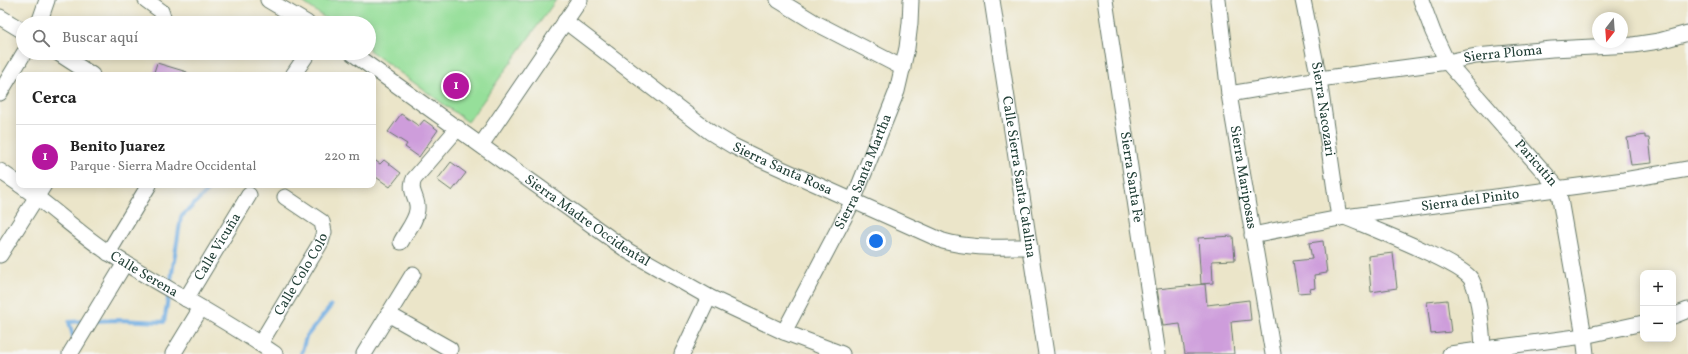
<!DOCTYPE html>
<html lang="es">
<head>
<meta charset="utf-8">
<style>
  body { margin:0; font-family:Vollkorn,serif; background:#f6f6f6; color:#222 }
  .controls { position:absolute; right:12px; bottom:12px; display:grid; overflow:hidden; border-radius:8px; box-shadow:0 2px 10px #0003 }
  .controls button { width:36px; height:36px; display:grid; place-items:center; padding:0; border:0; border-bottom:1px solid #e0e0e0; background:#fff; color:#222; font:20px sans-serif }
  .compass { position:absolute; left:1592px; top:12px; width:36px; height:36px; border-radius:50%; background:#fff; box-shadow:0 2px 10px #0003; rotate:197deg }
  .you { position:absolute; left:876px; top:241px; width:14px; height:14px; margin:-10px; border:3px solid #fff; border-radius:50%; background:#1a73e8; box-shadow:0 0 0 6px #1a73e833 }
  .badge { display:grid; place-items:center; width:26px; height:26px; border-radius:50%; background:#b5179e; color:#fff; font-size:13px; font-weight:700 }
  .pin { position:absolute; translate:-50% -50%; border:2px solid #fff; box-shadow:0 1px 4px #0006 }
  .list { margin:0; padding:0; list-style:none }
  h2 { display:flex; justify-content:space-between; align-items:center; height:52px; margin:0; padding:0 16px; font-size:17px }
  h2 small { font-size:13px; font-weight:400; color:#767676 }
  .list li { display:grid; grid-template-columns:26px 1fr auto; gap:12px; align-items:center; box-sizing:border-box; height:64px; padding:0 16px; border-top:1px solid #e0e0e0 }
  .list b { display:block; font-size:15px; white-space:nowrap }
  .list p { margin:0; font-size:13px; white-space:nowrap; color:#767676 }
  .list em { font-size:13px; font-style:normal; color:#767676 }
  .icon { flex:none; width:22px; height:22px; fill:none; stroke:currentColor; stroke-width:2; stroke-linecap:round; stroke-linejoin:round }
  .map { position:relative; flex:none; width:1688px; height:354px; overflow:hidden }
  .search { position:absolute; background:#fff; box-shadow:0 2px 10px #0003; left:16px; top:16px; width:360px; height:44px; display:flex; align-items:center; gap:10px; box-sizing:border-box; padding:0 14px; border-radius:22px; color:#767676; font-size:15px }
  .panel { position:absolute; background:#fff; box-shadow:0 2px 10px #0003; left:16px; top:72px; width:360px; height:116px; border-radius:8px }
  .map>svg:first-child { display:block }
  .green { fill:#96df9a; stroke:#5a8e67 }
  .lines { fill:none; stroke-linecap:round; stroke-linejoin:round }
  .stream { stroke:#71ade2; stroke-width:4 }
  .building { fill:#ce9ddb }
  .minor-casing { stroke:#667868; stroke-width:17 }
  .minor { stroke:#fff; stroke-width:15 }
  .labels { text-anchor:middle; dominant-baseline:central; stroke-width:3.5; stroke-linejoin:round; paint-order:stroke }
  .street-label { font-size:14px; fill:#1f3d34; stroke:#f6f6f2 }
</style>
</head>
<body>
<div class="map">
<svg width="1688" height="354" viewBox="0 0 1688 354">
  <rect width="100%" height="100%" fill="#f6f6f2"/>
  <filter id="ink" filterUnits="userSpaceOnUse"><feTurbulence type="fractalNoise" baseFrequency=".025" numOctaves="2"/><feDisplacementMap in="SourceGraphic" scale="8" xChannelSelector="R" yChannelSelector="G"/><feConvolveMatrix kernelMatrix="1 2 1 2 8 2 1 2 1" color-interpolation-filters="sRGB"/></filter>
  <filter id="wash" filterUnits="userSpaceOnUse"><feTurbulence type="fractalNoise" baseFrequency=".012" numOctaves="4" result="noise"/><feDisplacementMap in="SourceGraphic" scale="16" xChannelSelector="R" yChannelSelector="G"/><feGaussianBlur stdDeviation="0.9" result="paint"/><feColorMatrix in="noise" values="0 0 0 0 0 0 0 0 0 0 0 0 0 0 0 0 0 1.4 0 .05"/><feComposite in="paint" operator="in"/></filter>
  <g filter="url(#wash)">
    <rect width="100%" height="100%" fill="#ebe5c9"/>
    <polygon class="green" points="300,0 556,0 468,122 369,50 369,23 332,23"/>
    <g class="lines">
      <g class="stream">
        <polyline points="170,286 181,217 214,185"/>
        <polyline points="95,321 117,320 164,322 169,293"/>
        <polyline points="74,340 69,322 86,321"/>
        <polyline points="301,354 306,337 331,306"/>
      </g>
    </g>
    <g id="blocks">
      <g class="building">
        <polygon points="157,63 187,72 187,75 153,75"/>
        <polygon points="401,114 419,126 424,120 438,130 419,157 405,147 407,144 388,132"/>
        <polygon points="1645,135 1645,138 1649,138 1652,163 1631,165 1627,138"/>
        <polygon points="373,159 380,164 384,160 401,173 390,187 373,175"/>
        <polygon points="451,162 466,173 452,191 437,180"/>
        <polygon points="1233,236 1235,260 1212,261 1213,283 1201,284 1198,238"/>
        <polygon points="1323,241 1327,273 1314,275 1315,288 1310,289 1311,292 1298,293 1293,261 1312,259 1309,243"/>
        <polygon points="1393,253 1397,288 1371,292 1368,256"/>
        <polygon points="1205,284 1207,305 1249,300 1251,320 1231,322 1234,354 1185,354 1180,324 1163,326 1157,289"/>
        <polygon points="1447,300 1451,332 1431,334 1427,302"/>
      </g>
    </g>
  </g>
  <g filter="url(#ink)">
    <use href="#blocks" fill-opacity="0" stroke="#667868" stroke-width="1"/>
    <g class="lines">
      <defs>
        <g id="minor">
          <polyline points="146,0 161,11 165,23"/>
          <polyline points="268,0 307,23"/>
          <polyline points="778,0 814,22 903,68"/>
          <path id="s1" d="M992,0L1046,354"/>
          <path id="s2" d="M1105,0L1158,354"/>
          <path id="s3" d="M1218,0L1229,94L1273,354"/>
          <path id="s4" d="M1303,0L1319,79L1339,218"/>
          <path id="s5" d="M1421,0L1433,32L1447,62L1558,188L1584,336L1586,354"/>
          <polyline points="0,17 23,31"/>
          <path id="s6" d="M565,21L710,132L733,146L762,160L943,241C971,249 1001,247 1030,247"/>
          <polyline points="39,23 47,0"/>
          <polyline points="58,53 92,75"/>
          <path id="s7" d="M352,53L628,251L709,297L784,332L842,354"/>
          <polyline points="293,75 308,53"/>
          <polyline points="0,93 24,53"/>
          <path id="s8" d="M1229,94L1319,79L1447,62L1476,56L1552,49L1633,45L1659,41L1688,33"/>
          <polyline points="481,145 580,0"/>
          <polyline points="0,171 19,184"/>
          <path id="s9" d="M20,185C51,206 78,233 109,253C164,288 222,317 275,354"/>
          <path d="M1345,217C1368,227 1460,262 1471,279C1479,292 1483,337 1483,354"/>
          <path id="s10" d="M1252,235L1345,217L1624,180L1688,169"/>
          <path d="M401,242C406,232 416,221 417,210C419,198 408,192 414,179L458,128"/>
          <polyline points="108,253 149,185"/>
          <polyline points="0,255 44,185"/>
          <path id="s11" d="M186,299L249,195"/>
          <polyline points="388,314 450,349"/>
          <polyline points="1673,316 1688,310"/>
          <path id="s12" d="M784,332L853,201L897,91L907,48L910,23L911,0"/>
          <path id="s13" d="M260,344L321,242L324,232L322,222L285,197"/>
          <polyline points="1493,348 1584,336 1643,323"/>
          <polyline points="70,354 125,263"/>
          <polyline points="173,354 201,308"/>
          <polyline points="364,354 413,274"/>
          <polyline points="682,354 709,297"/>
          <polyline points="1450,354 1494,348"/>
        </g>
      </defs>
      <use href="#minor" class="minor-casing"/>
      <use href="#minor" class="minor"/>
    </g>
  </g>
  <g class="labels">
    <g class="street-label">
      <text stroke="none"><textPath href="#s8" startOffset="277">Sierra Ploma</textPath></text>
      <text stroke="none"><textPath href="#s4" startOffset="111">Sierra Nacozari</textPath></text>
      <text stroke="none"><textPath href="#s5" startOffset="202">Paricutín</textPath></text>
      <text stroke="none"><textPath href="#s6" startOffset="264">Sierra Santa Rosa</textPath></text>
      <text stroke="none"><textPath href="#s12" startOffset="179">Sierra Santa Martha</textPath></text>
      <text stroke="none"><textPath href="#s1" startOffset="179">Calle Sierra Santa Catalina</textPath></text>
      <text stroke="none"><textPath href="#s2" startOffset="179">Sierra Santa Fe</textPath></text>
      <text stroke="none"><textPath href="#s3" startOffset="179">Sierra Mariposas</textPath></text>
      <text stroke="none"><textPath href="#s10" startOffset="221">Sierra del Pinito</textPath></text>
      <text stroke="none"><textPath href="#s7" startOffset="289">Sierra Madre Occidental</textPath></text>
      <text stroke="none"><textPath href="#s11" startOffset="61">Calle Vicuña</textPath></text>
      <text stroke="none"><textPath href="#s9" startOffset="153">Calle Serena</textPath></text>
      <text stroke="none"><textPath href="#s13" startOffset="81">Calle Colo Colo</textPath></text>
    </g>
  </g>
</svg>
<div class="controls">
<button>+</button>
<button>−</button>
</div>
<svg class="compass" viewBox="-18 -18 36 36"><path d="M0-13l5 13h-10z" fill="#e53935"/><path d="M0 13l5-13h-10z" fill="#767676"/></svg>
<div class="you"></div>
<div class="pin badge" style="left:456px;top:86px">1</div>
<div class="search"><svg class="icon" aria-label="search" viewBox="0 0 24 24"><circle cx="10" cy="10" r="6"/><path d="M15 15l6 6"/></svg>Buscar aquí</div>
<section class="panel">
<h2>Cerca<small></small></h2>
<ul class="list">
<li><span class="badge">1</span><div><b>Benito Juarez</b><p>Parque · Sierra Madre Occidental</p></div><em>220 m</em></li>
</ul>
</section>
</div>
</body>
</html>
